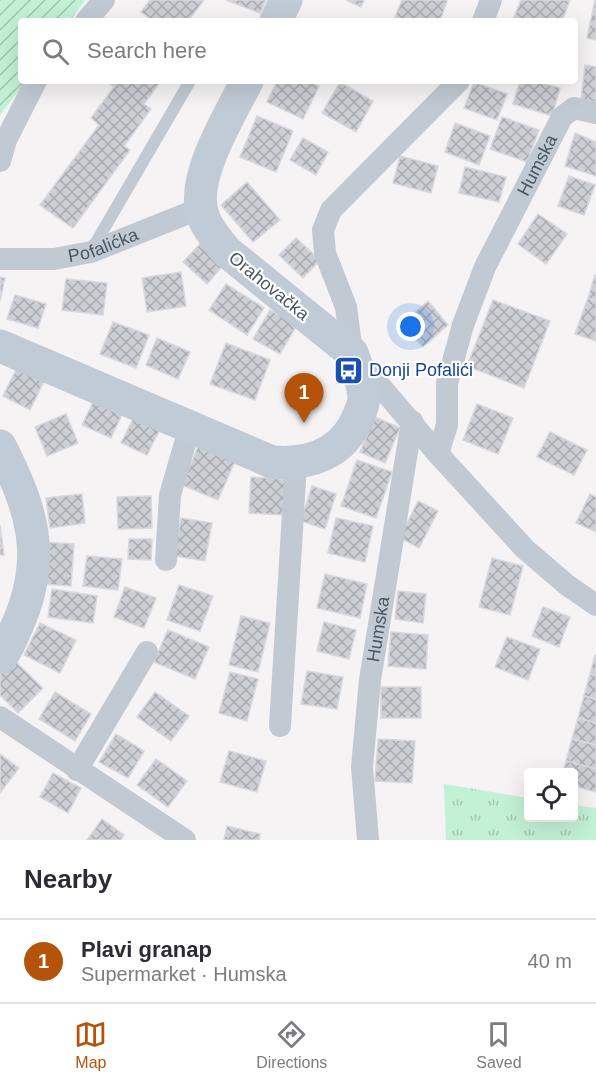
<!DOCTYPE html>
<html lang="en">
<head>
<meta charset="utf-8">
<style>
  body { margin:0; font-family:Helvetica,sans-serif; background:#f7f7f7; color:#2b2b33 }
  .controls { position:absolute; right:18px; bottom:18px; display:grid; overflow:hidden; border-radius:6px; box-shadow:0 6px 24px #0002 }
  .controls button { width:54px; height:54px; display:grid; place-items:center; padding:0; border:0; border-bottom:2px solid #e1e1e2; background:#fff; color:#2b2b33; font:30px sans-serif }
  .you { position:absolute; left:411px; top:327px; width:21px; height:21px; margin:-15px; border:4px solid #fff; border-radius:50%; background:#1a73e8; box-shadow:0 0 0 9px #1a73e833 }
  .badge { display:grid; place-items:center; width:39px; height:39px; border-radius:50%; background:#b45309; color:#fff; font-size:20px; font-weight:700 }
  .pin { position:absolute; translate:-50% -50px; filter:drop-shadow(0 2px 3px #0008) }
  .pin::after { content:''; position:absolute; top:32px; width:21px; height:18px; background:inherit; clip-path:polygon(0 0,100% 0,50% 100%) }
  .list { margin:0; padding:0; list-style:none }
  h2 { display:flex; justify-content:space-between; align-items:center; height:78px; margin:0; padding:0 24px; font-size:26px }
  h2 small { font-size:20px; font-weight:400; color:#7c7c81 }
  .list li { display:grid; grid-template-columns:39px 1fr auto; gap:18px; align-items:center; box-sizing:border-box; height:84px; padding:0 24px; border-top:2px solid #e1e1e2 }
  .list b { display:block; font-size:22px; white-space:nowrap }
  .list p { margin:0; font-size:20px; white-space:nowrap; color:#7c7c81 }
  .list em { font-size:20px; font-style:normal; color:#7c7c81 }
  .icon { flex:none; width:33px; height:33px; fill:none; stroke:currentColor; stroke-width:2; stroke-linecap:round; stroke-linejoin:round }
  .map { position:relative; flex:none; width:596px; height:840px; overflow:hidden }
  .search { position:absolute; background:#fff; box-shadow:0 6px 24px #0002; left:18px; right:18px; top:18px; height:66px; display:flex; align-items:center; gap:15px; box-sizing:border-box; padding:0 21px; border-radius:6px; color:#7c7c81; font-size:22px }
  .sheet { height:162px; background:#fff }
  nav { display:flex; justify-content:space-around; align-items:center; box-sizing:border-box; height:84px; border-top:2px solid #e1e1e2; background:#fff; font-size:16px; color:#7c7c81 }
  nav a { display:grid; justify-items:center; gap:3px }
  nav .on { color:#b45309 }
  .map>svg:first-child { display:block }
  .grass { fill:url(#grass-tufts) }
  .garden { fill:url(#garden-furrows) }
  .building { fill:url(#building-cross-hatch); stroke:#d7d9de; stroke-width:1.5 }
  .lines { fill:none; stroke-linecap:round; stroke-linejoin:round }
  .lane { stroke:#c1cad2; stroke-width:12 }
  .street { stroke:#c1cad2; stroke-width:22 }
  .secondary { stroke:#c1cbd6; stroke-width:33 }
  .labels { text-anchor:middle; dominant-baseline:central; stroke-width:4.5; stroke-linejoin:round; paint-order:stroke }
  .street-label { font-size:18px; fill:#4a5661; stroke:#fff }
  .transit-label { font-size:18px; fill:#164399; stroke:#fff; text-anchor:start }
</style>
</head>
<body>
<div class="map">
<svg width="596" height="840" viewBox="0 0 596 840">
  <defs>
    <pattern id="grass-tufts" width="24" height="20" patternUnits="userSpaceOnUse" patternTransform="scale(1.5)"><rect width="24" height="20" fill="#c3f1d5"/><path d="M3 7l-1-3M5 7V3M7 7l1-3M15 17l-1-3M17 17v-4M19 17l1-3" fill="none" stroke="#a0c6b0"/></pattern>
    <pattern id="garden-furrows" width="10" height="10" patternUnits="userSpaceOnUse" patternTransform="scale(1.5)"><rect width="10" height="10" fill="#c3f1d5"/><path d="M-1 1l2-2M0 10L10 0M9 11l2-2" fill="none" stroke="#a0c6b0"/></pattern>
    <pattern id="building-cross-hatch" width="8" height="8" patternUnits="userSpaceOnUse" patternTransform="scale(1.5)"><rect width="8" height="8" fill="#cdcfd5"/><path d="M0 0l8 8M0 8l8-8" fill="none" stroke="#a8abb0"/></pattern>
  </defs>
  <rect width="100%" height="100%" fill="#f5f3f3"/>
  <polygon class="grass" points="444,784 528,798 528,818 574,818 574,805 596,808 596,840 446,840"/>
  <polygon class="garden" points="0,0 85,0 70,21 21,21 21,81 26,81 0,115"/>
  <g class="building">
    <polygon points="150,0 204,0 188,21 147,21 149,18 141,12"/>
    <polygon points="226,0 266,0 260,13"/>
    <polygon points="346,0 364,0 361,7"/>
    <polygon points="402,0 446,0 447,1 440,21 404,21 395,17"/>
    <polygon points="521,0 570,0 562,21 524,21 514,17"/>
    <polygon points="595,0 596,0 596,40 587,38"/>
    <polygon points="585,65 596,67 596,102 581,100"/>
    <polygon points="106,81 161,81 144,104 151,109 124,146 130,150 73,228 40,205 99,125 91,118 114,87"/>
    <polygon points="277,81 310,81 319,86 303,119 267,102"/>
    <polygon points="520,81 537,81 560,88 552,116 513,104"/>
    <polygon points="340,82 373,101 356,132 322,113"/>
    <polygon points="474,82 507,94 497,120 464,108"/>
    <polygon points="257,116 293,131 276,172 240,157"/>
    <polygon points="502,117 539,130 527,162 490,149"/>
    <polygon points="455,123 490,136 479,165 445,152"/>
    <polygon points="575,133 596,142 596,176 565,166"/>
    <polygon points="303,138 328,152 316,175 290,160"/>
    <polygon points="400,156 438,166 431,193 393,183"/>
    <polygon points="465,167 506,177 499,202 459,193"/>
    <polygon points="569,176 595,185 584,215 558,206"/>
    <polygon points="247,182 280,220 253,242 221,205"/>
    <polygon points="538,214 567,234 546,264 518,244"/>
    <polygon points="296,238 320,260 303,278 279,255"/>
    <polygon points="203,241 226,262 207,284 183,262"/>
    <polygon points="181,272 186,306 147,312 142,278"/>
    <polygon points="595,275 596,276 596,301 588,298"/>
    <polygon points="0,277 5,278 0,301"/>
    <polygon points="66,279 107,283 103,315 62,310"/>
    <polygon points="226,284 264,308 247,335 209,310"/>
    <polygon points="15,295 46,304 38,328 7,319"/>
    <polygon points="588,298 596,301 596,341 575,334"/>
    <polygon points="493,300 550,321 524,388 467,366"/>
    <polygon points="428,301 448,325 423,347 402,324"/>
    <polygon points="270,310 297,325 280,354 253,339"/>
    <polygon points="113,322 149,335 136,368 100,354"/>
    <polygon points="157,338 190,352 178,379 146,365"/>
    <polygon points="226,343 270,360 255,400 210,384"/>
    <polygon points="18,366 45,379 30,410 3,396"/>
    <polygon points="96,396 124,410 111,438 82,425"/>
    <polygon points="477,404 513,418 498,454 463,440"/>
    <polygon points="66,414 78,443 47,456 35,427"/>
    <polygon points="135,415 161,427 147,455 121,443"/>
    <polygon points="375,417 400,428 385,463 360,452"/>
    <polygon points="550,432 587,450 574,475 537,457"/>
    <polygon points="199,444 236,459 218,500 182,485"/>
    <polygon points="357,460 392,472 376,518 341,506"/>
    <polygon points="251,477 285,479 283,515 249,513"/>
    <polygon points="312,486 336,494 325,529 301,521"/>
    <polygon points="82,494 85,523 50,528 46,498"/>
    <polygon points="590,494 596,497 596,532 576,523"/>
    <polygon points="151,496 152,528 118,529 117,497"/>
    <polygon points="418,501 438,511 419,548 400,538"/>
    <polygon points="181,518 212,523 205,561 174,556"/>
    <polygon points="336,518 373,526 365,562 328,553"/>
    <polygon points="0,525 4,555 0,555"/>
    <polygon points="129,539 152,539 151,560 128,559"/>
    <polygon points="44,542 74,544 71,586 41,584"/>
    <polygon points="87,556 122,559 118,590 83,586"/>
    <polygon points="492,558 523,566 510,615 479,607"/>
    <polygon points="325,574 367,584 360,618 317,608"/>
    <polygon points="179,585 213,596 200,631 167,620"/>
    <polygon points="125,587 156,598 144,628 114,617"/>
    <polygon points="52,589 97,596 93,623 48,617"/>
    <polygon points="398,591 426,594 423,623 395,619"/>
    <polygon points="543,607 570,617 559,647 532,636"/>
    <polygon points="241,616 270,623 258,672 229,665"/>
    <polygon points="324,622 356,630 349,659 317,651"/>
    <polygon points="40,623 76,640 60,673 24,655"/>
    <polygon points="168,630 209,647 195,679 154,662"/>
    <polygon points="391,632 428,635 426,669 388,666"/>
    <polygon points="507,637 540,649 528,680 495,667"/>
    <polygon points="595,655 596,655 596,676 590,674"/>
    <polygon points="14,660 43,688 18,713 0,695 0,674"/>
    <polygon points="307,671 343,677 337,709 301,704"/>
    <polygon points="230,672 258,679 247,721 219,713"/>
    <polygon points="590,674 596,676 596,699 584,696"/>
    <rect x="381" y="687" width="40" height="31"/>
    <polygon points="55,692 91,714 75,741 39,719"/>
    <polygon points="155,692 189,716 171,741 137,717"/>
    <polygon points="584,696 596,699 596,723 578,718"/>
    <polygon points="578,718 596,723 596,745 572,739"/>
    <polygon points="116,734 144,751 128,778 99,762"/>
    <polygon points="378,739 415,741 412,783 375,781"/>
    <polygon points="572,739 596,745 596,769 566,761"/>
    <polygon points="229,751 266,761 257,792 220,782"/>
    <polygon points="0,754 19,768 0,793"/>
    <polygon points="156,759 187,781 168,807 137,785"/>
    <polygon points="566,761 596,769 596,792 574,786 574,772 563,772"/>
    <polygon points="53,773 81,788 68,813 40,797"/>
    <polygon points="102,819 124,835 121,840 87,840"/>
    <polygon points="227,826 260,834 259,840 224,840"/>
  </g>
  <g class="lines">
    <polyline class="lane" points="91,251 190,81"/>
    <g class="street">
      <polyline points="86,21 104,0"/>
      <polyline points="483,21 491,0"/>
      <polyline points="459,81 331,210 323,230 325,253 346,307 352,353 438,454 525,549 567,585 596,605"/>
      <polyline points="0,161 6,140 36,81"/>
      <path id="s1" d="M0,259H54L91,252L201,208"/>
      <path id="s2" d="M438,454L447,425V383L463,325L485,267L562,117L574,108L596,113"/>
      <polyline points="166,560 170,495 190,426"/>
      <polyline points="0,717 185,840"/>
      <polyline points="280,726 296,464"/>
      <polyline points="77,770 147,652"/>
      <path id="s3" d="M368,840L362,767L370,680L412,421"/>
    </g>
    <g class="secondary">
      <polyline points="276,21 286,0"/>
      <path d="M0,346L272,462C310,465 344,454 359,415C361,410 364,403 364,398C363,382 357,367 352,353L226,251C216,238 203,224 201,207C195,171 231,113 247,81"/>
      <path d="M0,446C32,509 48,557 17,626C12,636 8,650 0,658"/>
    </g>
  </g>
  <defs>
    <symbol id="bus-square" viewBox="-11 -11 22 22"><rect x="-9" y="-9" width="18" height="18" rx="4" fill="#1a4fb4" stroke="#fff"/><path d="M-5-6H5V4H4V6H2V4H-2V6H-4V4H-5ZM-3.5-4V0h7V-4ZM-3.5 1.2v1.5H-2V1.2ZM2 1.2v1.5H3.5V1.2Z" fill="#fff"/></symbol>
  </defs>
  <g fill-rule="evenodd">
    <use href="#bus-square" x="332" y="354" width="33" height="33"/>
  </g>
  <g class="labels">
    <g class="street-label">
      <text stroke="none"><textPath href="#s2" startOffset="309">Humska</textPath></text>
      <text stroke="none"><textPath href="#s1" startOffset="105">Pofalićka</textPath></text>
      <text transform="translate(269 286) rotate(39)">Orahovačka</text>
      <text stroke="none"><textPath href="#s3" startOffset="212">Humska</textPath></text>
    </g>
    <g class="transit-label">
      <text x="369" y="370">Donji Pofalići</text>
    </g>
  </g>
</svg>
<div class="controls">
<button><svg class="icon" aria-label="locate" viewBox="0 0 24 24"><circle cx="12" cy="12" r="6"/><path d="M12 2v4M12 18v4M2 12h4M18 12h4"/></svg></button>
</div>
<div class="you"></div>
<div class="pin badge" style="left:304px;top:423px">1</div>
<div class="search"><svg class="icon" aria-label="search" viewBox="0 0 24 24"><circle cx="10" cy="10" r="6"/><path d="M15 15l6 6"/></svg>Search here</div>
</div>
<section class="sheet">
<h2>Nearby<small></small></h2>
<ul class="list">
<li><span class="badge">1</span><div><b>Plavi granap</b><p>Supermarket · Humska</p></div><em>40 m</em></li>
</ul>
</section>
<nav>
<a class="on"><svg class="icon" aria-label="map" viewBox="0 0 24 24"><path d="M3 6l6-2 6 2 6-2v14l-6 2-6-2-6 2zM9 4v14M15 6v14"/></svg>Map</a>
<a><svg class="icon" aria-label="directions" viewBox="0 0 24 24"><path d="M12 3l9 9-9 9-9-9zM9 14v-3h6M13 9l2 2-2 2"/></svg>Directions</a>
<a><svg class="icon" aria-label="saved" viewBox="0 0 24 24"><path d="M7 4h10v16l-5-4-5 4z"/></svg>Saved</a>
</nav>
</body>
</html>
